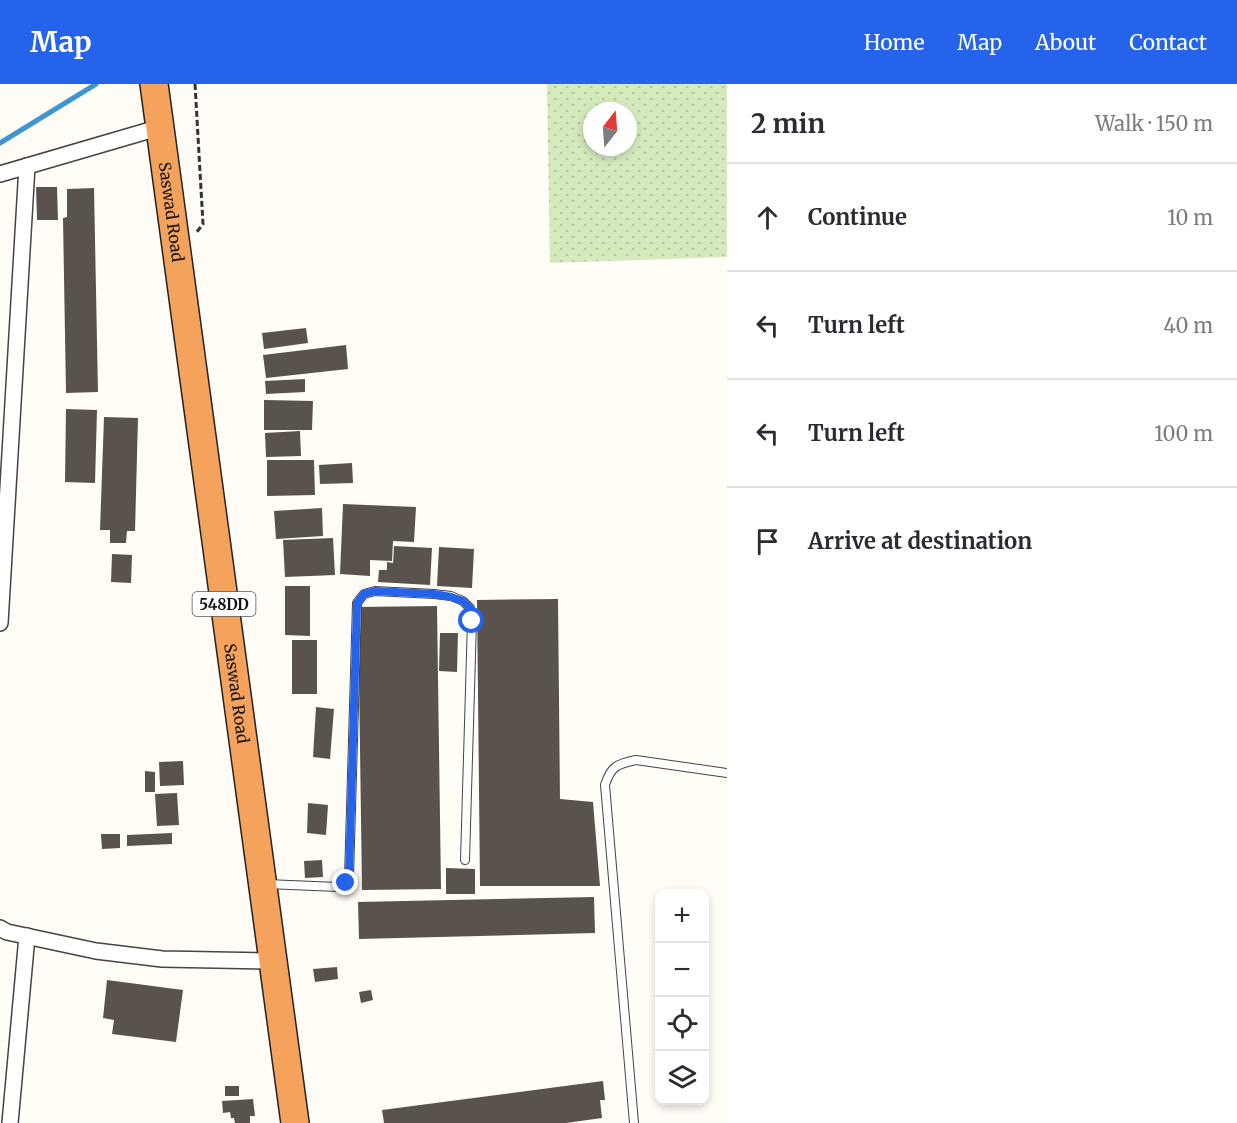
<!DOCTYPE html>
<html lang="en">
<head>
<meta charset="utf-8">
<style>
  body { margin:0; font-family:Merriweather,serif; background:#f2f2f3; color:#2b2b33 }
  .controls { position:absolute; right:18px; bottom:18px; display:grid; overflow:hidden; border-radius:12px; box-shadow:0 3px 9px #0003 }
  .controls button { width:54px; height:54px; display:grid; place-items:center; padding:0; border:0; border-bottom:2px solid #e1e1e2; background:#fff; color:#2b2b33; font:30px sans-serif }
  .compass { position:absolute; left:583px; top:18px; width:54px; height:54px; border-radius:50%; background:#fff; box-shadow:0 3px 9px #0003; rotate:17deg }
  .stop { position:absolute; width:18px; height:18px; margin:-14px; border:4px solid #2563eb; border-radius:50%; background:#fff }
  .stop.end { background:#2563eb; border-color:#fff; box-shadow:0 2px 6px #0008 }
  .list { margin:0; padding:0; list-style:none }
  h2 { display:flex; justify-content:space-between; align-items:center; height:78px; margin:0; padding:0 24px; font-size:26px }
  h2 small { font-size:20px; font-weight:400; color:#7c7c81 }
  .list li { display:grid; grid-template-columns:39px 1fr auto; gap:18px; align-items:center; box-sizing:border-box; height:108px; padding:0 24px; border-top:2px solid #e1e1e2 }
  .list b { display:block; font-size:22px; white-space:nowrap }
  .list em { font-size:20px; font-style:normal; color:#7c7c81 }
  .icon { flex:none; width:33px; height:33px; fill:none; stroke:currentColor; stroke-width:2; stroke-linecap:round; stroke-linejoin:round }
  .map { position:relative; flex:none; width:727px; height:1039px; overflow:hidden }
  header { display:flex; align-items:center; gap:36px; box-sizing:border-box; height:84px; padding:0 30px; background:#2563eb; color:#fff }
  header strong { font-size:28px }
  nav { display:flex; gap:33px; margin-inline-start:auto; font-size:21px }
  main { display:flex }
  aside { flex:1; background:#fff }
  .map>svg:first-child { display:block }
  .grass { fill:url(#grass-dots); fill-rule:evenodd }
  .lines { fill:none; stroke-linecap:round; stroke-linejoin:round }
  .stream { stroke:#3f96cf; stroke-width:5 }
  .building { fill:#5a524d }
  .lane-casing { stroke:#444; stroke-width:10 }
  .street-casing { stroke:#444; stroke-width:18 }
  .highway-casing { stroke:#222; stroke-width:30 }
  .path { stroke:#333; stroke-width:3; stroke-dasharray:6 3; stroke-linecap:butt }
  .lane { stroke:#fff; stroke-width:8 }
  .street { stroke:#fff; stroke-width:15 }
  .highway { stroke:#f5a25d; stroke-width:27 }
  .route { stroke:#2563eb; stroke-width:8 }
  .labels { text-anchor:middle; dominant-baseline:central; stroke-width:6; stroke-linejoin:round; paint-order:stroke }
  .shield { fill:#fff; stroke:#585858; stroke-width:1.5 }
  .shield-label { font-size:15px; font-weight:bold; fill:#111 }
  .street-label { font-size:16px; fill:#111; stroke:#fff }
</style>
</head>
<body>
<header>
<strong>Map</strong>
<nav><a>Home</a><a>Map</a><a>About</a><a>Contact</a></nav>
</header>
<main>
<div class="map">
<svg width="727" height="1039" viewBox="0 0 727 1039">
  <defs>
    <pattern id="grass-dots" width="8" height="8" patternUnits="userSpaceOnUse" patternTransform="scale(1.5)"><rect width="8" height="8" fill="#d5ebbd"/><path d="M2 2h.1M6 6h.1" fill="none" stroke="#b6c8a1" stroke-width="1.8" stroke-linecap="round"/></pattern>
  </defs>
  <rect width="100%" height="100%" fill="#fffdf5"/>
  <path class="grass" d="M547,0H727V173L550,179ZM592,27H628V63H592Z"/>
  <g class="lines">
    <polyline class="stream" points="0,59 96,0"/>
  </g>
  <g class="building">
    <polygon points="36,103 57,103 58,136 37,136"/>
    <polygon points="94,104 98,308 66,309 63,134 67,133 67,105"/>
    <polygon points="306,244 308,259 264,265 262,249"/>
    <polygon points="346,261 348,285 266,294 263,271"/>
    <polygon points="305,295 305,308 266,310 265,297"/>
    <polygon points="264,316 313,317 312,346 264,346"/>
    <polygon points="66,325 97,326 95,399 65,398"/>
    <polygon points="104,333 138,334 135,447 127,447 126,459 110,459 110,446 100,446"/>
    <polygon points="300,347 301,372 266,373 265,349"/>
    <polygon points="267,376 314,376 315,411 267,412"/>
    <polygon points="352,379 353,399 320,400 319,381"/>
    <polygon points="343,420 416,423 414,458 393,457 392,477 370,476 370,492 340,490"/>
    <polygon points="322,424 323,452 276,455 274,427"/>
    <polygon points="333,454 335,491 285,493 283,456"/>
    <polygon points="394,462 432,464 430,501 378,498 379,486 387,486 387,478 393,479"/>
    <polygon points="439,463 474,465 472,504 437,502"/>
    <polygon points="112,470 132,471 131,499 111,498"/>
    <polygon points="285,502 310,502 310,552 285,551"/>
    <polygon points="558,515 560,715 593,718 600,802 480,802 477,516"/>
    <polygon points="437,522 441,805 362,806 358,523"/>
    <polygon points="440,549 458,549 457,588 439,587"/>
    <rect x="292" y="556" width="25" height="54"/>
    <polygon points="316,623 334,625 330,675 313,673"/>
    <polygon points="183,677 184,701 160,702 159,678"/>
    <polygon points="145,687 155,688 155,708 145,708"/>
    <polygon points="177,709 179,741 157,742 155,710"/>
    <polygon points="308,719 328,721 326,751 307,749"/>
    <polygon points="172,749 172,760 127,762 127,751"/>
    <polygon points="101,750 120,750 120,764 102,765"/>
    <polygon points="322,776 323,793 305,794 304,777"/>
    <polygon points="446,784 475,785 475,810 446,810"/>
    <polygon points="594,813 595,849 359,855 358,818"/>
    <polygon points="337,883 338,895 315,898 313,885"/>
    <polygon points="107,896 183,906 176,958 112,950 114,936 103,934"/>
    <polygon points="371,906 373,916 361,919 359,908"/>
    <polygon points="603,997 605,1016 600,1016 602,1034 566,1039 384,1039 382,1026"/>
    <rect x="225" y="1002" width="14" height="10"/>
    <polygon points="253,1015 255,1032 250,1032 250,1039 235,1039 234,1034 231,1034 230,1028 223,1029 222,1017"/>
  </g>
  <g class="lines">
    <defs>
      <g id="lane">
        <polyline points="266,800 338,803 346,799 349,793 357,519 364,510 375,507 434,510 451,512 463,517 470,524 472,537 465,776"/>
        <path d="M634,1039L605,701C611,682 617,680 636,676L727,689"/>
      </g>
      <g id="street">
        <polyline points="0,90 161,43"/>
        <polyline points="0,539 27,82"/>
        <polyline points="0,844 7,848 96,867 162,875 273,877"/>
        <polyline points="10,1039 27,852"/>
      </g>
      <g id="highway">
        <path id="s1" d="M154,0L295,1039"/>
      </g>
    </defs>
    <use href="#lane" class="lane-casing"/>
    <use href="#street" class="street-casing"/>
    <use href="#highway" class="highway-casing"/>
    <polyline class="path" points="195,0 203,140 196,149"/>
    <use href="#lane" class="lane"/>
    <use href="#street" class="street"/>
    <use href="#highway" class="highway"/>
  </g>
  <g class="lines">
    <polyline class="route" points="346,799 349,793 357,519 364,510 375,507 434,510 451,513 463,517 470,524 472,537"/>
  </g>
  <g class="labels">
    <rect class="shield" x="192.5" y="508" width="63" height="24" rx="4.5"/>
    <g class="shield-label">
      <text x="224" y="520">548DD</text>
    </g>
    <g class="street-label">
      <text stroke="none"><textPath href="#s1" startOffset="129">Saswad Road</textPath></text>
      <text stroke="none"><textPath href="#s1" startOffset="615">Saswad Road</textPath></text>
    </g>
  </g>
</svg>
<div class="controls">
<button>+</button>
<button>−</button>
<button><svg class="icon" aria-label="locate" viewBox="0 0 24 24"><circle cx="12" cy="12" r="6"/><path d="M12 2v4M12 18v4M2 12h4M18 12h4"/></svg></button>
<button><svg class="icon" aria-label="layers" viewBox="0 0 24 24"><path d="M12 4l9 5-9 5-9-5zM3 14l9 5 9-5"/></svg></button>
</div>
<svg class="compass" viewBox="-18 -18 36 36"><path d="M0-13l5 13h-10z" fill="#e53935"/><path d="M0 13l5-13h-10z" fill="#7c7c81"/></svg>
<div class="stop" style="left:472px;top:537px"></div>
<div class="stop end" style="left:346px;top:799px"></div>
</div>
<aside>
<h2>2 min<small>Walk · 150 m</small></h2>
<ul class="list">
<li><svg class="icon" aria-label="ahead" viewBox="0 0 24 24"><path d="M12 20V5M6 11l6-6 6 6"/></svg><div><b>Continue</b></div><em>10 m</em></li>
<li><svg class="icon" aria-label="left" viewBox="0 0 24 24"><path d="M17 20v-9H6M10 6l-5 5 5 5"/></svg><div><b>Turn left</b></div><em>40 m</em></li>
<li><svg class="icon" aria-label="left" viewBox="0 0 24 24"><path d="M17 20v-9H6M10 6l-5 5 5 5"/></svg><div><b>Turn left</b></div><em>100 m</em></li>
<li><svg class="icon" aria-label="arrive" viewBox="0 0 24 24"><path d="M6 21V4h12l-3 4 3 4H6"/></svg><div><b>Arrive at destination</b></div></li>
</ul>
</aside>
</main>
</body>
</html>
